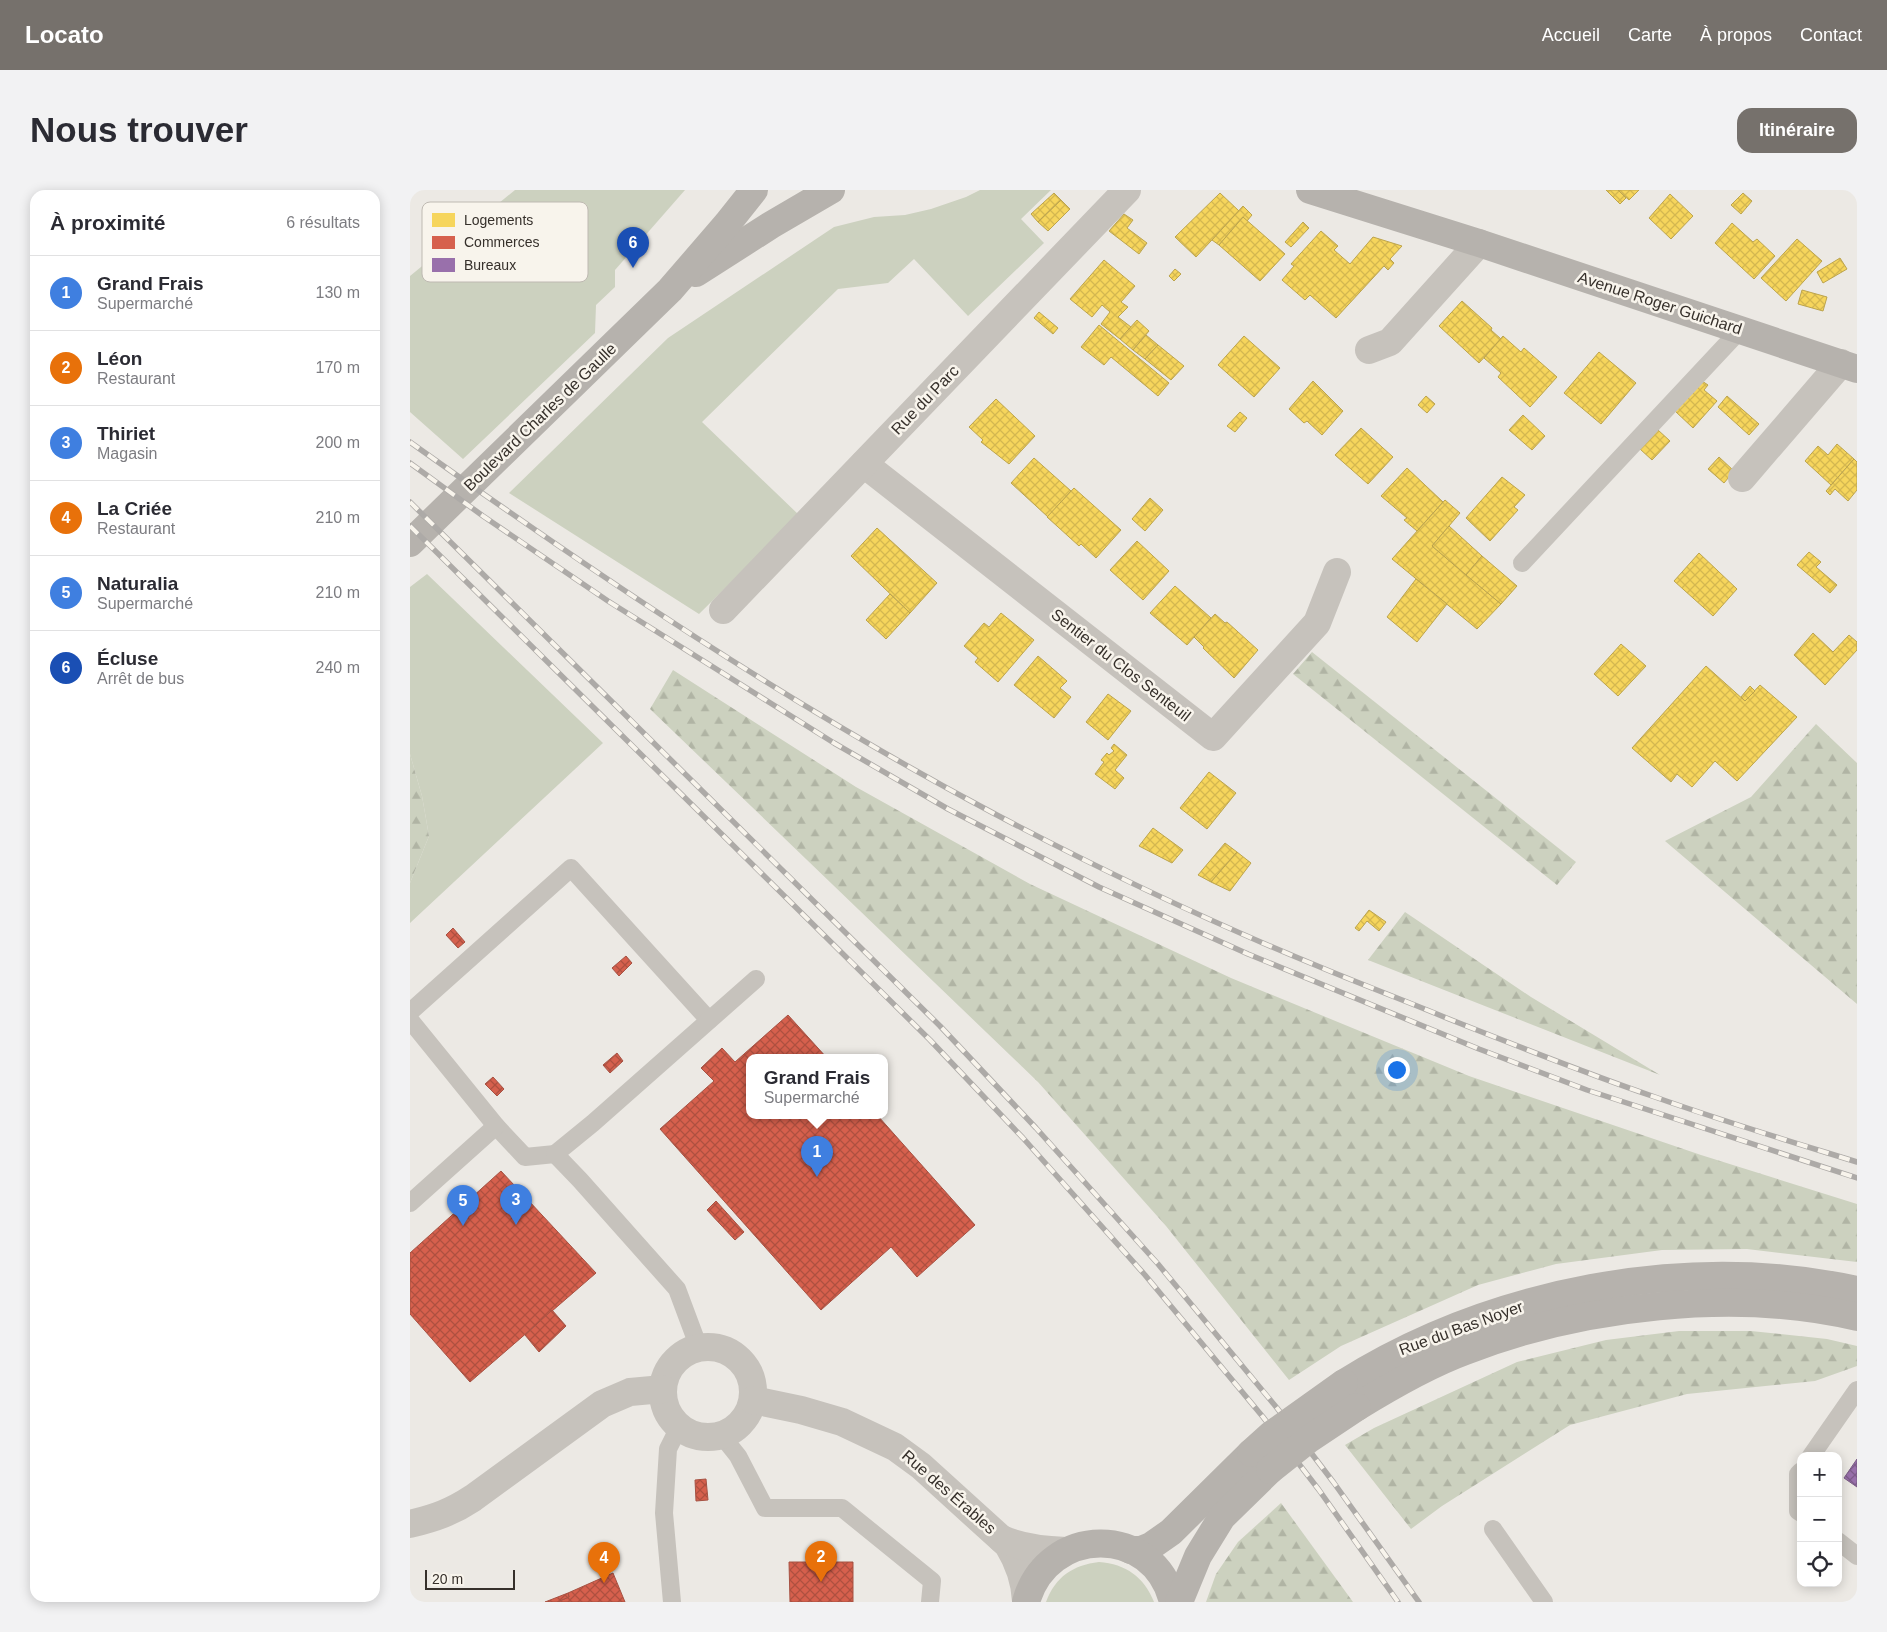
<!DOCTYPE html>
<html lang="fr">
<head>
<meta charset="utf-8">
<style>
  body { margin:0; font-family:Helvetica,sans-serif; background:#f2f2f3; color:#2b2b33 }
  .controls { position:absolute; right:15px; bottom:15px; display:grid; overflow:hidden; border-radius:10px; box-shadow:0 2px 12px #0003 }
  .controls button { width:45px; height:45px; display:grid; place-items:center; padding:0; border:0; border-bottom:1px solid #e1e1e2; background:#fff; color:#2b2b33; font:25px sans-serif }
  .scale { position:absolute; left:15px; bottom:12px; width:90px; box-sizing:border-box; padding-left:5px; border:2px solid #36302b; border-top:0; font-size:14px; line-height:18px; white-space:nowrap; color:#36302b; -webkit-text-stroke:4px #f8f4ec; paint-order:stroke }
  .you { position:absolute; left:986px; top:879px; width:18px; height:18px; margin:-12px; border:4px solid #fff; border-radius:50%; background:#1a73e8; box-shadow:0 0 0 8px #1a73e833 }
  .badge { display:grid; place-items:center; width:32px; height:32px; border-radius:50%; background:#76716c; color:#fff; font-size:16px; font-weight:700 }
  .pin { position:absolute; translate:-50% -41px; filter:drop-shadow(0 1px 2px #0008) }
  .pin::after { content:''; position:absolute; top:26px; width:18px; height:15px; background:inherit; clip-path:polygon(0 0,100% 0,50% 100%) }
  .popup { position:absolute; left:336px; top:864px; width:142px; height:65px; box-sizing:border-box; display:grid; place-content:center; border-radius:10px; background:#fff; filter:drop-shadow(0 1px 4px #0005); font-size:16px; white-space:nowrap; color:#7c7c81 }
  .popup b { font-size:19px; color:#2b2b33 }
  .popup::after { content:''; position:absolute; left:50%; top:100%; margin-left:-10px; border:10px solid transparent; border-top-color:#fff }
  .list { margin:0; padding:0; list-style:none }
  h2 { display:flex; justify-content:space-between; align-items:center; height:65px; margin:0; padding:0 20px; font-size:21px }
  h2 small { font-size:16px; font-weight:400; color:#7c7c81 }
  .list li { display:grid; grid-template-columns:32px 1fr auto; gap:15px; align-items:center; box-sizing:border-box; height:75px; padding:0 20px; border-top:1px solid #e1e1e2 }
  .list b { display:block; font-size:19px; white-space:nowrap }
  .list p { margin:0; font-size:16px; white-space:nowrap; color:#7c7c81 }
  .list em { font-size:16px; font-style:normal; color:#7c7c81 }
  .icon { flex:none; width:28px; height:28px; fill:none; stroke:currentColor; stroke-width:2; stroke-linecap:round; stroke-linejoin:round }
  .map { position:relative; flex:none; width:1447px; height:1412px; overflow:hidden; border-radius:15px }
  header { display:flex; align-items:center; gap:30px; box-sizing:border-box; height:70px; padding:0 25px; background:#76716c; color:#fff }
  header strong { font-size:24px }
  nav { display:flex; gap:28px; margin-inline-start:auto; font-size:18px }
  .intro { display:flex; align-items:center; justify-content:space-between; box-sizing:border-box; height:120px; padding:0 30px }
  h1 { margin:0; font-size:35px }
  .button { padding:12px 22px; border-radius:15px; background:#76716c; color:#fff; font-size:18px; font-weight:700 }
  main { display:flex; gap:30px; padding:0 30px }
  aside { flex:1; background:#fff; border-radius:15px; box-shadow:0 2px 12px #0003 }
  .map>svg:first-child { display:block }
  .grass { fill:#ccd1bf }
  .forest { fill:url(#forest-firs) }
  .homes { fill:url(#homes-cross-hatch); stroke:#bca44d }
  .shops { fill:url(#shops-cross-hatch); stroke:#a65243 }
  .offices { fill:url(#offices-cross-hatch); stroke:#7b5d85 }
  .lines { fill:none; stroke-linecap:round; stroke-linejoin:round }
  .lane { stroke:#c6c2bc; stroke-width:18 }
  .street { stroke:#c6c2bc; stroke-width:28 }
  .secondary { stroke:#b6b2ad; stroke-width:28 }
  .rail-casing { stroke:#adaaa7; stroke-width:5.5 }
  .rail { stroke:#f8f4ec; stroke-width:4; stroke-dasharray:11; stroke-linecap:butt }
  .secondary-bridge { stroke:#b6b2ad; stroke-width:28 }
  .labels { text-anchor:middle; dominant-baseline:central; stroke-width:5; stroke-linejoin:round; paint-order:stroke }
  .street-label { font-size:16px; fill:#36302b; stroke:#f8f4ec }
  .key { fill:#f8f4ec; stroke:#beb9b2; stroke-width:1 }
  .key-label { font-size:14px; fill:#36302b }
</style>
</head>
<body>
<header>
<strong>Locato</strong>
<nav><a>Accueil</a><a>Carte</a><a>À propos</a><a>Contact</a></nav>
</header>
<div class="intro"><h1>Nous trouver</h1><a class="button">Itinéraire</a></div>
<main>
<aside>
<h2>À proximité<small>6 résultats</small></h2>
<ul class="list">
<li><span class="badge" style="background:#3f7fe0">1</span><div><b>Grand Frais</b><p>Supermarché</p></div><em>130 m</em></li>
<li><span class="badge" style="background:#e8710a">2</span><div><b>Léon</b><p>Restaurant</p></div><em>170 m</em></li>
<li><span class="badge" style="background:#3f7fe0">3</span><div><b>Thiriet</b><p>Magasin</p></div><em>200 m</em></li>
<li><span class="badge" style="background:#e8710a">4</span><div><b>La Criée</b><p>Restaurant</p></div><em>210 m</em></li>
<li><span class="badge" style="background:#3f7fe0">5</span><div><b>Naturalia</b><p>Supermarché</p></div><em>210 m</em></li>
<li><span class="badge" style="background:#1a4fb4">6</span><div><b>Écluse</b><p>Arrêt de bus</p></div><em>240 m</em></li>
</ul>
</aside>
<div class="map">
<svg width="1447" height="1412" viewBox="0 0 1447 1412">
  <defs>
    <pattern id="forest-firs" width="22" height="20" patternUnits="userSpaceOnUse" patternTransform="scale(1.25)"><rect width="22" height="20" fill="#ccd1bf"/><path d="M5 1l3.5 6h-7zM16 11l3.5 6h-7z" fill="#b0b4a4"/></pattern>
    <pattern id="homes-cross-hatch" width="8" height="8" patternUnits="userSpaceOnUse" patternTransform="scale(1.25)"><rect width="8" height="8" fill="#f6d55c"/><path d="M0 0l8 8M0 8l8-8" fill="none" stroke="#d4b750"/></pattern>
    <pattern id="shops-cross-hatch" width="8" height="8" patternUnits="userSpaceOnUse" patternTransform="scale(1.25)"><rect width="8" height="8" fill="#d6604d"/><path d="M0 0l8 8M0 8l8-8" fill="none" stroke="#ae5040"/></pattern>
    <pattern id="offices-cross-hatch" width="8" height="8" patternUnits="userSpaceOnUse" patternTransform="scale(1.25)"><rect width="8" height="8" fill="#9970ab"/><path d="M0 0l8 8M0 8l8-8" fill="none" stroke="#7e5c8b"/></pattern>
  </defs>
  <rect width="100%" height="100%" fill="#ece9e4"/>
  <g class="grass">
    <polygon points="105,0 275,0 205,80 205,97 186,115 185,143 53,269 0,222 0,86"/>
    <polygon points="570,0 641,0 611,29 634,53 558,126 504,69 478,93 428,99 292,232 389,325 289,424 99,303 258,148 424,37 464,27 495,25 521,19 556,7"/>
    <polygon points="17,384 193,553 0,733 0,693 19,646 12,606 0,564 0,397"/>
    <path d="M689,1372C716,1374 734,1387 744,1412H636C645,1387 663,1375 689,1372Z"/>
  </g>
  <g class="forest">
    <polygon points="902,462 1166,672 1147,695 883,484"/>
    <polygon points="263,480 446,597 620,694 821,788 1059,886 1291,965 1447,1014 1447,1072 1337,1059 1252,1060 1146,1074 1068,1095 931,1156 879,1190 756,1036 628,892 240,519"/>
    <polygon points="1406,534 1447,573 1447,814 1255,651 1341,607"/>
    <polygon points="0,564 12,606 19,646 0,693"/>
    <polygon points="995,722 1121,807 1250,885 958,770"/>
    <polygon points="1269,1141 1341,1141 1417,1149 1447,1156 1447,1176 1405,1191 1277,1204 1160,1235 1032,1316 1001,1339 935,1255 964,1238 1107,1172 1196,1150"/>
    <polygon points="871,1313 943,1412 796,1412 806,1384 828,1352"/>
  </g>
  <g class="homes">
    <polygon points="1196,0 1208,0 1216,8 1210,14"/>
    <polygon points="1208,0 1229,0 1219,10"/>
    <polygon points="644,3 651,10 628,32 621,24"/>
    <polygon points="810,3 829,21 786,67 765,47"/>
    <polygon points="1333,3 1342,11 1331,24 1321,15"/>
    <polygon points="1260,4 1283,26 1261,49 1239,28"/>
    <polygon points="651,10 660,19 638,41 628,32"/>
    <polygon points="833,16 842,25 837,31 833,27 809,55 802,50"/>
    <polygon points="714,24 723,30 717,38 737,53 729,64 699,41"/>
    <polygon points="833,27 875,64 850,91 809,55"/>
    <polygon points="893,32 899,38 881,57 875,52"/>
    <polygon points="1322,33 1343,52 1347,49 1365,66 1344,89 1305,53"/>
    <polygon points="911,41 928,56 924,60 940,74 963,47 992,56 980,69 984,73 978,80 974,76 926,128 900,105 895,110 872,90 884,76 881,74"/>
    <polygon points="1387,49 1412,71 1376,111 1351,88"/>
    <polygon points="1430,68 1437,79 1413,93 1407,82"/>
    <polygon points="694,70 725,96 711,112 718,117 708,127 721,137 710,149 691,134 700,122 692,115 682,127 660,109"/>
    <polygon points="765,79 771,84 764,91 759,86"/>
    <polygon points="1392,100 1417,107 1413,121 1388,114"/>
    <polygon points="1052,111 1082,138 1081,140 1091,149 1069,173 1029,136"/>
    <polygon points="629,122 648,138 643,144 624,128"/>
    <polygon points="727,130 739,141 723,160 710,149"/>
    <polygon points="689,135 759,193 748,206 701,167 694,175 671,157"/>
    <polygon points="736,145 748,155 735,169 723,160"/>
    <polygon points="834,146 870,178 844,207 808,175"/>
    <polygon points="1093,146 1111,162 1114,158 1147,187 1120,217 1088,187 1091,183 1074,168"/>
    <polygon points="748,155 774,176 761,190 735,169"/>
    <polygon points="1189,162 1226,193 1191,234 1154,203"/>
    <polygon points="903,191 933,221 912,245 897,231 894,233 879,219"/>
    <polygon points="1292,191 1298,195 1294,200 1307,211 1283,238 1265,221"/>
    <polygon points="1016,206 1025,214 1017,223 1008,215"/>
    <polygon points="1317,206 1349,234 1339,245 1308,217"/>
    <polygon points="586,209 625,246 599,274 571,252 573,250 559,237"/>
    <polygon points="830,222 837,228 825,242 817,236"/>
    <polygon points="1113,225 1135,246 1122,260 1099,240"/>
    <polygon points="951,238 983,267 958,294 925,265"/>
    <polygon points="1248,240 1260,251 1242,270 1230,259"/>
    <polygon points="1427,254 1444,269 1421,295 1395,271 1408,256 1418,265"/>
    <polygon points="1309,267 1324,281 1314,293 1298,279"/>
    <polygon points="624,268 661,301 638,327 601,293"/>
    <polygon points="1444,269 1447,272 1447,300 1438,311 1425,299 1420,305 1416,301"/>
    <polygon points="997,278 1033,312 1007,341 994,330 997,328 971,306"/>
    <polygon points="1092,287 1115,305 1104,317 1108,320 1080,351 1056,328"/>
    <polygon points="664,298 711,340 686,368 671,354 669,356 637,327"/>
    <polygon points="740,308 753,320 735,341 722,329"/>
    <polygon points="1035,310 1050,323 1022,356 1091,414 1067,439 982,369"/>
    <polygon points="1039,336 1072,366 1056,385 1022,356"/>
    <polygon points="467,338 527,393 500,423 441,366"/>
    <polygon points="727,351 759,381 733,410 700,380"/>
    <polygon points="1399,362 1411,372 1406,377 1427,395 1420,403 1387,375"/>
    <polygon points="1289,363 1327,399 1303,426 1264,391"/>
    <polygon points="1072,366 1107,396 1091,414 1056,385"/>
    <polygon points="1006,389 1037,414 1007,452 977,427"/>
    <polygon points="765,396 801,428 777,455 740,423"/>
    <polygon points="480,404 500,423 476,449 456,430"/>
    <polygon points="591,423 624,450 588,492 565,472 568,468 554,456 574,433 579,437"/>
    <polygon points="805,424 815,433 817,432 848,460 824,488 793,458 794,457 784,447"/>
    <polygon points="1403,443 1423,462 1439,445 1447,452 1447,460 1415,495 1384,465"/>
    <polygon points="1211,454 1236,476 1208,506 1184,484"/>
    <polygon points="628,466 657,491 650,498 661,507 644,528 604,495"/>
    <polygon points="1296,476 1335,511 1350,495 1387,527 1327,591 1305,571 1282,597 1267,584 1261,592 1222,558"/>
    <polygon points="1340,496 1345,501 1335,511 1331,507"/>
    <polygon points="698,504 721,521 698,550 676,532"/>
    <polygon points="704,554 717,565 705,580 714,588 705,599 685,584 694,572 691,570 697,563 699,565 704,561 701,558"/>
    <polygon points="799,582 826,603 797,639 770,618"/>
    <polygon points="743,638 773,660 762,673 729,656"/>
    <polygon points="815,653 827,662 801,692 788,685"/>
    <polygon points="827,662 841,673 820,701 801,692"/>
    <polygon points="959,720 976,732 969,741 957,731 949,741 945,738"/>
  </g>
  <g class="shops">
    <polygon points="43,738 55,752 48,758 36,745"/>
    <polygon points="216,766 222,773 209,786 202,778"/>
    <polygon points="378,825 417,868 340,868 340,926 468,926 565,1035 507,1087 481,1057 411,1120 250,939 304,891 291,878 312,858 325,872"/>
    <polygon points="207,863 213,871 200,883 193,875"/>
    <polygon points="83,887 94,899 87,906 75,894"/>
    <polygon points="91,981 186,1083 60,1192 0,1124 0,1063"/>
    <polygon points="306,1011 334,1042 325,1050 297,1020"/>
    <polygon points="142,1120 156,1136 129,1162 115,1145"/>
    <polygon points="296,1289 298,1310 286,1311 285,1290"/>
    <polygon points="379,1372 443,1372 443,1412 380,1412"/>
    <polygon points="203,1383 215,1412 147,1412 159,1407 158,1403"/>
    <polygon points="158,1403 159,1407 147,1412 135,1412"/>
  </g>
  <polygon class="offices" points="1447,1269 1447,1297 1434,1288"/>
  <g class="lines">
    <g class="lane">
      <polyline points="1112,373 1331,139"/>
      <polyline points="0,822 161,678 299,830"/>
      <polyline points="0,830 86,936 115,967 145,964"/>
      <polyline points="0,1013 86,936"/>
      <polyline points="289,1158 267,1099 170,990 145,964 183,933 346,789"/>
      <polyline points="312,1246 328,1266 355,1318 432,1318 522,1391 520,1412"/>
      <polyline points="1401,1266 1447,1200"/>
      <polyline points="1391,1281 1388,1284 1388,1321 1391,1323"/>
      <polyline points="1083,1339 1134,1412"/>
      <polyline points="1428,1351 1447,1366"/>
      <polyline points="262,1412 254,1323 258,1259 269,1237"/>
    </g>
    <g class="street">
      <polyline points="959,160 980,152 1069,53"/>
      <polyline points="454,274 803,547 907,433 927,382"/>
      <polyline points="1332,288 1431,173"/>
      <polyline points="313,420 717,0"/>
      <circle cx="298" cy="1202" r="45"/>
      <path d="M343,1210L391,1220L432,1232L485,1257L511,1276L598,1355C609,1373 615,1390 616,1411"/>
      <path d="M0,1334C25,1328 42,1322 63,1308L192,1214L220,1202L253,1199"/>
      <path d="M592,1349C612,1358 634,1360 656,1361"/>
    </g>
    <g class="secondary">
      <polyline points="900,0 1069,53 1447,179"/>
      <polyline points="286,83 361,35 421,0"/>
      <polyline points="0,353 260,100 317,34 344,0"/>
      <path d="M934,1193C1081,1101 1276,1063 1447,1100"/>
      <path d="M947,1217C981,1196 1017,1175 1055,1161C1170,1116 1326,1098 1447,1127"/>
      <polyline points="721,1360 731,1360 741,1356 761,1342 841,1263"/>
      <path d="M616,1412C637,1335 744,1333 763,1412"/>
      <polyline points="769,1412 788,1366 812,1327 860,1280"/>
    </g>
    <defs>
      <g id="rail">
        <path d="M0,252C188,386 381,516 585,624C691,680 800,732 910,777C953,795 996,811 1039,829C1107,856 1175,883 1245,907C1312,931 1379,951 1447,972"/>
        <polyline points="0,273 73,326 198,411 424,553 538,619 689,697 838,764 1069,859 1177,900 1447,988"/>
        <polyline points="0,312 530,836 626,938 748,1074 867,1218 924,1293 1009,1412"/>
        <polyline points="0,336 520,850 613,948 735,1085 853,1227 909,1300 988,1412"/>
      </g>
    </defs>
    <use href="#rail" class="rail-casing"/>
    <use href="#rail" class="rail"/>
    <g class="secondary-bridge">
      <polyline points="841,1263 861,1245 934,1193"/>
      <polyline points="860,1280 899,1249 947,1217"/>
    </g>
  </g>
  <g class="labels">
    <g class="street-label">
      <text transform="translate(1250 113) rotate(18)">Avenue Roger Guichard</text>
      <text transform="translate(515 210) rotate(-46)">Rue du Parc</text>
      <text transform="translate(130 227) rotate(-44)">Boulevard Charles de Gaulle</text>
      <text transform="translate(711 475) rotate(38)">Sentier du Clos Senteuil</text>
      <text transform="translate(1051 1138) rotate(-20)">Rue du Bas Noyer</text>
      <text transform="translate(539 1302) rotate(41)">Rue des Érables</text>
    </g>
  </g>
  <rect x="12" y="12" width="166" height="80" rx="8" class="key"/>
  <rect x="22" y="23" width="23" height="14" fill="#f6d55c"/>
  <rect x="22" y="46" width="23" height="13" fill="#d6604d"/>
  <rect x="22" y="68" width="23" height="14" fill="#9970ab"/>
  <g class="key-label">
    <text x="54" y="35">Logements</text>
    <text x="54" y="57">Commerces</text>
    <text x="54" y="80">Bureaux</text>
  </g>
</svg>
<div class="controls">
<button>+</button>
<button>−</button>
<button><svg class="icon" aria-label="locate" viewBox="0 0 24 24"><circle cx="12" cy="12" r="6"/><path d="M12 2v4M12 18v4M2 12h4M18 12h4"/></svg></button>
</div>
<div class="scale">20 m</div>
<div class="you"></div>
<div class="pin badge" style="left:407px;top:987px;background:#3f7fe0">1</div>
<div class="popup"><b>Grand Frais</b>Supermarché</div>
<div class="pin badge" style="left:411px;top:1392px;background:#e8710a">2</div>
<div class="pin badge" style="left:106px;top:1035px;background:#3f7fe0">3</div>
<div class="pin badge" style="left:194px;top:1393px;background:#e8710a">4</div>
<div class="pin badge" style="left:53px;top:1036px;background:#3f7fe0">5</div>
<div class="pin badge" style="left:223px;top:78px;background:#1a4fb4">6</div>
</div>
</main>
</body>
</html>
